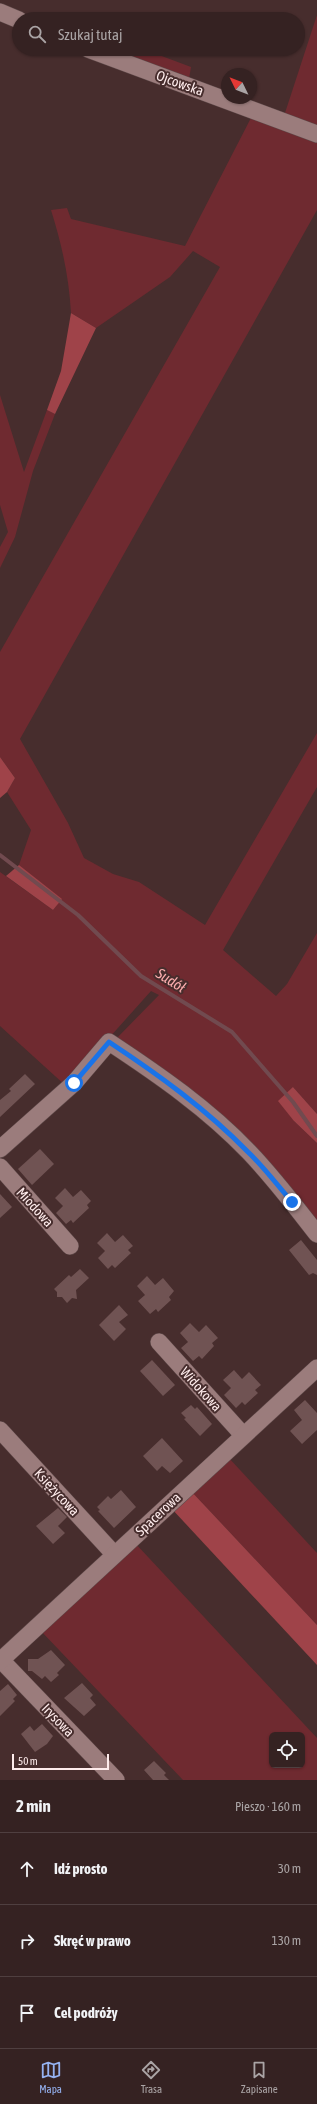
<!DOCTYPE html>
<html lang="pl">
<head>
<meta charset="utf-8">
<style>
  body { margin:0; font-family:"Asap Condensed",sans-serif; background:#3d2a2a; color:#f1f3f6 }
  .controls { position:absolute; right:12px; bottom:12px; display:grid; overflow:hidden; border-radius:6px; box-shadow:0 1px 3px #0004 }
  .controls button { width:36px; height:36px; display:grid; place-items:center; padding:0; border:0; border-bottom:1px solid #4f3f40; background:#352222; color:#f1f3f6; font:20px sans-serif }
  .compass { position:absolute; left:221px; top:68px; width:36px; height:36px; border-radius:50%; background:#352222; box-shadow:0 1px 3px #0004; rotate:313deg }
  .scale { position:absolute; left:12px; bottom:10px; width:97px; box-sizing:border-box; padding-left:4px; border:2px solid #feecec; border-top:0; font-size:11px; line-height:14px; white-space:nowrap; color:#feecec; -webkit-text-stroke:3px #472d2d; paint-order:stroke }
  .stop { position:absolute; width:12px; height:12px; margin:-9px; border:3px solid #1a73e8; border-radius:50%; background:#fff }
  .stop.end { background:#1a73e8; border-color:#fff; box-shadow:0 1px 4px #0008 }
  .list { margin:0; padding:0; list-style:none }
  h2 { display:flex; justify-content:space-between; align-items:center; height:52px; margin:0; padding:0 16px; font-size:17px }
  h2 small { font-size:13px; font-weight:400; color:#aaa4a5 }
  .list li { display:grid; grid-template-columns:26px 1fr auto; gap:12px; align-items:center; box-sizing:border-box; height:72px; padding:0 16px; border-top:1px solid #4f3f40 }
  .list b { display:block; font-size:15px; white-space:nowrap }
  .list em { font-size:13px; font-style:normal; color:#aaa4a5 }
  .icon { flex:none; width:22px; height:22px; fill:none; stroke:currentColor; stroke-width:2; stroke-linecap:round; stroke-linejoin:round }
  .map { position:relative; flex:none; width:317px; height:1780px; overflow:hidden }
  .search { position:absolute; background:#352222; box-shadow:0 1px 3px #0004; left:12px; right:12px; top:12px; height:44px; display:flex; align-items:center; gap:10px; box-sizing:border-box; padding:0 14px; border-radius:22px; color:#aaa4a5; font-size:15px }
  .sheet { height:268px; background:#352222 }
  nav { display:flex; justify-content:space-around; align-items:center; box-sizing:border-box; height:56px; border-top:1px solid #4f3f40; background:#352222; font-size:11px; color:#aaa4a5 }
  nav a { display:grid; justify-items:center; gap:2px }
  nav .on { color:#95b2f1 }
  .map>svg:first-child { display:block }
  .green { fill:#6f2a30; fill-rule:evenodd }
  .forest { fill:#9f4349 }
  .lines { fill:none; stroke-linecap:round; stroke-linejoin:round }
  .stream { stroke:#714a4f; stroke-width:4 }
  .building { fill:#705353 }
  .minor-casing { stroke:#5e4949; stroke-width:18 }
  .minor { stroke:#9b7c7c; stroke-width:17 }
  .route { stroke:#1a73e8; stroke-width:5 }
  .labels { text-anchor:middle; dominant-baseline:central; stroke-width:4; stroke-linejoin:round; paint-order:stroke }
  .street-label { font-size:14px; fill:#feecec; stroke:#472d2d }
  .water-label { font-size:15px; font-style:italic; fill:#fcaeaf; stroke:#472d2d }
</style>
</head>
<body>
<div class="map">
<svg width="317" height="1780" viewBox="0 0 317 1780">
  <rect width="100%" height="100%" fill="#472d2d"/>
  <g class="green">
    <polygon points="317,15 317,130 284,116"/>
    <polygon points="101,49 143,49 191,67 189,79"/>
    <path d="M253,114L317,141V210L20,739L68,823L84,858L113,874L139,882L205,925L317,733V787L223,950L276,996L287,984L317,933V1114L293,1087L294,1121L317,1143V1228L299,1204L114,1041L159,995L151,991L66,1086L0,1026V872L53,910L61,899L19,865L31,830L7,792L15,778L0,757V652L220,267L193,251L170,277L96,328L71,313C69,277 62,245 51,210L67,208L71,219L185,246Z"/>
    <polygon points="0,395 24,472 47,410 55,414 33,471 15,537 0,568 0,547 8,532 0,505"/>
    <polygon points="228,1457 317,1553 317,1625 191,1491"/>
    <path d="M135,1543L317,1738V1780H183L40,1630ZM272,1735H302V1765H272Z"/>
  </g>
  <g class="forest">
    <polygon points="71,313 96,328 55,414 47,410 61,371"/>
    <polygon points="0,757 15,778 7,792 0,798"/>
    <polygon points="19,865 62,899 53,910 6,876"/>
    <polygon points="293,1087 317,1114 317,1143 294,1121 278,1101"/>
    <polygon points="191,1491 317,1625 317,1665 171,1508"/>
  </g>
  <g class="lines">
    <polyline class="stream" points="0,855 78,915 141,976 232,1032 293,1102 317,1136"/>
  </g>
  <g class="building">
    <polygon points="25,1074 35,1084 0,1117 0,1100 11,1091 9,1089"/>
    <polygon points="40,1149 54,1164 32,1185 18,1169"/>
    <polygon points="65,1188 73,1197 81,1190 91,1201 87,1205 89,1208 73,1223 71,1220 66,1224 56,1213 63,1206 55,1198"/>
    <polygon points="0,1194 12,1207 0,1218"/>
    <polygon points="107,1233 115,1242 123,1235 133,1246 128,1250 131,1253 115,1268 112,1265 108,1269 98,1258 105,1251 97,1243"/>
    <polygon points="301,1240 317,1260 317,1275 313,1273 309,1275 289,1250"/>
    <polygon points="80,1269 89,1278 76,1290 77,1299 72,1298 67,1303 62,1297 57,1297 57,1292 54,1289 69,1275 71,1277"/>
    <polygon points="147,1276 155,1285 163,1278 174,1291 169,1297 171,1300 158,1312 156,1309 150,1314 138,1301 145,1295 137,1286"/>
    <polygon points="119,1305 128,1315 119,1322 126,1329 114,1341 99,1325"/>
    <polygon points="190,1323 199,1332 206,1325 218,1338 212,1343 214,1346 202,1359 199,1356 193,1361 181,1348 188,1342 180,1333"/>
    <polygon points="152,1360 175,1385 163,1396 140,1371"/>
    <polygon points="234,1370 242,1379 249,1372 261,1385 255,1390 258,1393 245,1405 242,1402 236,1408 224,1395 231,1388 223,1380"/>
    <polygon points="305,1400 317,1413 317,1430 302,1444 290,1431 302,1420 294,1410"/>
    <polygon points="191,1405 195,1409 197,1407 212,1424 200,1436 184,1419 186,1418 181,1413"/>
    <polygon points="162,1438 183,1461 170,1473 162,1466 157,1471 143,1456"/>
    <polygon points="121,1490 136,1507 114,1528 98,1511 100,1510 97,1507 108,1496 111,1499"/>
    <polygon points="58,1508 67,1517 58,1526 65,1533 53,1544 36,1526"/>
    <polygon points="51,1650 65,1665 57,1673 59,1675 51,1682 45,1676 42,1679 32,1671 28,1671 28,1659 38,1659"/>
    <polygon points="82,1683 93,1695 90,1698 96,1705 84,1716 64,1698"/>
    <polygon points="8,1684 17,1695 13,1699 15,1701 0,1716 0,1691"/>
    <polygon points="42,1724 53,1736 47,1744 35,1752 21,1734 30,1726 34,1731"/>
    <polygon points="154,1761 166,1773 164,1775 169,1780 153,1780 144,1770"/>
  </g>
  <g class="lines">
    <defs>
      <g id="minor">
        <polyline points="0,12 19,20"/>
        <polyline points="88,49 317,134"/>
        <path d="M0,1149L74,1083L109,1042C159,1075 208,1109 249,1152C274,1178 295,1206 317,1234"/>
        <polyline points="0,1167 70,1246"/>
        <polyline points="159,1342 243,1435"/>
        <polyline points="0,1430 114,1554"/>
        <polyline points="1,1660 116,1780"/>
        <polyline points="0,1661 317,1368"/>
      </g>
    </defs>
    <use href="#minor" class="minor-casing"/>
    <use href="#minor" class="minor"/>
  </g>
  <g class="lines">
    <path class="route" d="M74,1083L109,1042C159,1075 206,1109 248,1152C264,1167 278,1186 292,1202"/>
  </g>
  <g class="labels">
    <g class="street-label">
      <text transform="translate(180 83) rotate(20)">Ojcowska</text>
      <text transform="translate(35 1207) rotate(48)">Miodowa</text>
      <text transform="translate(201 1389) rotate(48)">Widokowa</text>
      <text transform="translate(57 1492) rotate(47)">Księżycowa</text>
      <text transform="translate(158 1514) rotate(-43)">Spacerowa</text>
      <text transform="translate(58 1720) rotate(46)">Irysowa</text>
    </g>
    <g class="water-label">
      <text transform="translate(171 980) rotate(32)">Sudół</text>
    </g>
  </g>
</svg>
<div class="controls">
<button><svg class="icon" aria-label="locate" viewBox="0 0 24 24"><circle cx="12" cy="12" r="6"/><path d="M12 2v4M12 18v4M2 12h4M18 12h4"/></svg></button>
</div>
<svg class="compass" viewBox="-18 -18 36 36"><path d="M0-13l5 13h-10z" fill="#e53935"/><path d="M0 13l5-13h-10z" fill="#aaa4a5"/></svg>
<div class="scale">50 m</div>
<div class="stop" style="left:74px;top:1083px"></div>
<div class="stop end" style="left:292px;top:1202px"></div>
<div class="search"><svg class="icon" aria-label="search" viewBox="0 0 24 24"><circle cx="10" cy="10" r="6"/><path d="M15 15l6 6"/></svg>Szukaj tutaj</div>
</div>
<section class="sheet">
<h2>2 min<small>Pieszo · 160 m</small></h2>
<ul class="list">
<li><svg class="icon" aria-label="ahead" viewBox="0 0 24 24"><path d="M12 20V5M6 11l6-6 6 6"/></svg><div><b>Idź prosto</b></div><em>30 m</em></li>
<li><svg class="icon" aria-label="right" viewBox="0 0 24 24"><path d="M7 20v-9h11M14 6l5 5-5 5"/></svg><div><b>Skręć w prawo</b></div><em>130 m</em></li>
<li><svg class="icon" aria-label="arrive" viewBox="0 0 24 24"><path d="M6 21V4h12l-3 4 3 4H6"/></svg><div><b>Cel podróży</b></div></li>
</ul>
</section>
<nav>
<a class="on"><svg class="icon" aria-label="map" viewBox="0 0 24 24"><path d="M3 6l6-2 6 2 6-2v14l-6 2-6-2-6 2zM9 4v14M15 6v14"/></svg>Mapa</a>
<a><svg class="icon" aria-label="directions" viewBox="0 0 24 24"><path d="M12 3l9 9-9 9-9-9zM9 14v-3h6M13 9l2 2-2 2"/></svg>Trasa</a>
<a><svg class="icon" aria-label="saved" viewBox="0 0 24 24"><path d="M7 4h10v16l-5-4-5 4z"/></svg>Zapisane</a>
</nav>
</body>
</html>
